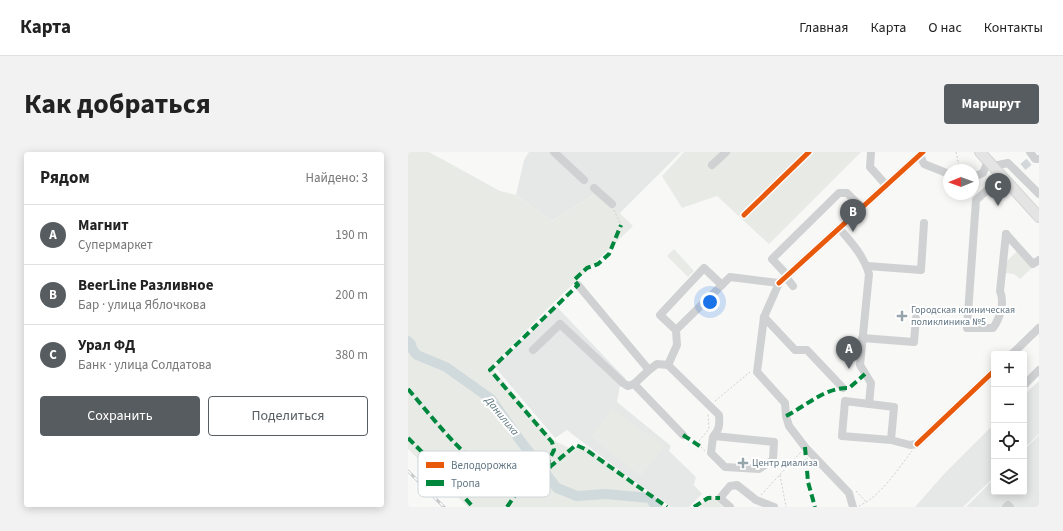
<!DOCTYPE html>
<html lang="ru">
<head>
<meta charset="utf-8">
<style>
  body { margin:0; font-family:"Source Sans 3",sans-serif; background:#f2f2f2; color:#222 }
  .controls { position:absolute; right:12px; bottom:12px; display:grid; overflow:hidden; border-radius:4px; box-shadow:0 2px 10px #0003 }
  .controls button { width:36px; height:36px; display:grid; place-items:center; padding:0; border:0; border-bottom:1px solid #e0e0e0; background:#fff; color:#222; font:20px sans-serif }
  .compass { position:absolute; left:535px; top:12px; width:36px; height:36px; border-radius:50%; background:#fff; box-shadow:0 2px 10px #0003; rotate:269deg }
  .you { position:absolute; left:302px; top:150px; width:14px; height:14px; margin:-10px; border:3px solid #fff; border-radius:50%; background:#1a73e8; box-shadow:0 0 0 6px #1a73e833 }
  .badge { display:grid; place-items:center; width:26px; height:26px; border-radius:50%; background:#565c60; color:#fff; font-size:13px; font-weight:700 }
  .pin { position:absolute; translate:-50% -33px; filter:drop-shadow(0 1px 2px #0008) }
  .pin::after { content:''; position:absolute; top:21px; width:14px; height:12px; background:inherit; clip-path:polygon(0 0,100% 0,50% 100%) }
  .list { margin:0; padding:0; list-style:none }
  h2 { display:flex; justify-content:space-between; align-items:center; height:52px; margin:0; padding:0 16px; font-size:17px }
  h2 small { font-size:13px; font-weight:400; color:#767676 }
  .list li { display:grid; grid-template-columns:26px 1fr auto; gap:12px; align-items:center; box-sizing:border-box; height:60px; padding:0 16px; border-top:1px solid #e0e0e0 }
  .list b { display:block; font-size:15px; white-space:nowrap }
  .list p { margin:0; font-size:13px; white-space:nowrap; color:#767676 }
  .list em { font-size:13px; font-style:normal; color:#767676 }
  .actions { display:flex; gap:8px; padding:12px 16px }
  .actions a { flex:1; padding:9px 0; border:1px solid #565c60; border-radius:4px; text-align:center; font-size:14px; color:#565c60 }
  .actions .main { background:#565c60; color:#fff }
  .icon { flex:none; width:22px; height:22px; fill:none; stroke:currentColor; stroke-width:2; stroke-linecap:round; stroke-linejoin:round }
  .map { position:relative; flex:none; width:631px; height:355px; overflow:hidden; border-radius:4px }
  header { display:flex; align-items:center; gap:24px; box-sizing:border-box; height:56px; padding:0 20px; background:#fff; border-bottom:1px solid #e0e0e0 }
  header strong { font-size:19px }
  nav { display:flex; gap:22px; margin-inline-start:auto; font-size:14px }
  .intro { display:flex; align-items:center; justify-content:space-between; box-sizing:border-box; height:96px; padding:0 24px }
  h1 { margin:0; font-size:28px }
  .button { padding:10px 18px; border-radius:4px; background:#565c60; color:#fff; font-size:14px; font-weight:700 }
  main { display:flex; gap:24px; padding:0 24px }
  aside { flex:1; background:#fff; border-radius:4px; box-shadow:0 2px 10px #0003 }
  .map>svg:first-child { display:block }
  .built { fill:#e6e8e8 }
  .green { fill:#e8ebe5 }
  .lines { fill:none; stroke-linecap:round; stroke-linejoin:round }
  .river { stroke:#d0d9dc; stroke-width:10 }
  .minor-tunnel { stroke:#d2d8da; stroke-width:8; stroke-dasharray:8 4; stroke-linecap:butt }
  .major-casing { stroke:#d5d6d6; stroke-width:12 }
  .path { stroke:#cecfd0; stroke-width:1; stroke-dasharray:2 2; stroke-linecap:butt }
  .minor { stroke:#d0d1d2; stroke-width:8 }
  .major { stroke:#e3e4e3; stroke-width:10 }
  .rail-casing { stroke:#c5c7c8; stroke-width:3 }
  .rail { stroke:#fff; stroke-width:1.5; stroke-dasharray:4.5; stroke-linecap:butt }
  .quiet { stroke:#00873e; stroke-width:4; stroke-dasharray:8 4; stroke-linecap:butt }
  .cycleway-casing { stroke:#fff; stroke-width:8 }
  .cycleway { stroke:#e8590c; stroke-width:5 }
  .poi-dot { fill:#96a4ac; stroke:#fff; stroke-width:1.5 }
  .labels { text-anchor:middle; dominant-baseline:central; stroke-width:4; stroke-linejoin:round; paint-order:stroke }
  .poi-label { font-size:10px; fill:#617684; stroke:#fff; text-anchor:start }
  .water-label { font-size:11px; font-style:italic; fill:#5b767e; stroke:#fff }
  .key { fill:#fff; stroke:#d0d6da; stroke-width:1 }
  .key-label { font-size:11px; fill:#617684 }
</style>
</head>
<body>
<header>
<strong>Карта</strong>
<nav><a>Главная</a><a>Карта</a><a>О нас</a><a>Контакты</a></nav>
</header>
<div class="intro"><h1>Как добраться</h1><a class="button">Маршрут</a></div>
<main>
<aside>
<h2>Рядом<small>Найдено: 3</small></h2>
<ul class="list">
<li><span class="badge">A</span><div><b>Магнит</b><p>Супермаркет</p></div><em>190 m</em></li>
<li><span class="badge">B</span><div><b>BeerLine Разливное</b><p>Бар · улица Яблочкова</p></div><em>200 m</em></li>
<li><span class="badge">C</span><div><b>Урал ФД</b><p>Банк · улица Солдатова</p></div><em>380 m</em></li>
</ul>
<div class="actions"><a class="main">Сохранить</a><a>Поделиться</a></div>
</aside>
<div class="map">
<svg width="631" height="355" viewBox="0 0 631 355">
  <rect width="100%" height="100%" fill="#f8f8f7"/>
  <g class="built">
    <polygon points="121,0 273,0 211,62 197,47 187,42 144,69 108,43 116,8"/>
    <polygon points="149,155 218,227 212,234 209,250 263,294 261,299 288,325 286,333 294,342 281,355 263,355 216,322 159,278 147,286 87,215"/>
    <polygon points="631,229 631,282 616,296 616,243"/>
    <polygon points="586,272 586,325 555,355 507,355 536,322"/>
    <polygon points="631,283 631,355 558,355 586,327 586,340 616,340 616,298"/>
  </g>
  <g class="green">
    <polygon points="0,0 21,0 92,39 108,43 144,69 187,42 197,47 225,74 138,158 83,215 145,288 161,296 178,294 256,355 60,355 0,297"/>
    <polygon points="276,0 453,0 361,92 309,44 274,56 254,24"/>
    <polygon points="266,97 286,119 280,125 259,104"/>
    <polygon points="609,99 625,115 612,127 606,122 597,121 598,110"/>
    <polygon points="204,257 256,294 233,324 183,285"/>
    <polygon points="302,342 315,355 291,355"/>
  </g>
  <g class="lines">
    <polyline class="river" points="0,189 3,192 4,197 9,203 38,215 83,247 111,287 149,336 169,344 197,342 242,346 248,355"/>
    <polyline class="minor-tunnel" points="615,15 622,9"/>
    <defs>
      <polyline id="major" points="572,0 631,65"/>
    </defs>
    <use href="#major" class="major-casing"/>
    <g class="path">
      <polyline points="548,0 552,18"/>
      <polyline points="206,58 213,73"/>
      <polyline points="307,249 342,220"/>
      <polyline points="297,299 293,295 291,289 301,277 300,262"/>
      <polyline points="372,323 378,355"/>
      <polyline points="448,339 459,351"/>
      <polyline points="353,343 393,300"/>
      <path d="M451,354C473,344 489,318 504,299"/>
    </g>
    <g class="minor">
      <polyline points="146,0 176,28"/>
      <polyline points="463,0 462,15 478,33"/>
      <polyline points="622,0 627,7 631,7"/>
      <polyline points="512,3 516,12 541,22"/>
      <polyline points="304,13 318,0"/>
      <polyline points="585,14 600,11 631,42"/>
      <path d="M595,24L568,48L559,176H585C592,166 597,151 592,139L598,82"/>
      <polyline points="565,25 575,21 580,9"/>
      <polyline points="186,36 204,52"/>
      <polyline points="336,63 401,0"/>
      <path d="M431,76C443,90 456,104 461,122L452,213L463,231L461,252"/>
      <polyline points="598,82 625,112 631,108"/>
      <polyline points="459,114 513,118 516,71"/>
      <polyline points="379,123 364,107 431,41 439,41 454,56"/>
      <polyline points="378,125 385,134"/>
      <polyline points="170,133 241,218 249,212 260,213"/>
      <polyline points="356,165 387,198 399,198 435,236"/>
      <polyline points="268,178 252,163 296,116 314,133"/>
      <polyline points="454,186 506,190 508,166"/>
      <polyline points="125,198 152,172 215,231 220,234 226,232"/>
      <polyline points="604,202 631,176"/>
      <polyline points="241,218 226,232 275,283"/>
      <polyline points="616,233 631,218"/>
      <path d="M306,284L366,290L365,308L351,317L317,315L303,301L305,285C311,277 312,274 311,263L260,213L269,193L268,178L322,125L371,131"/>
      <polyline points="483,288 486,255 437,249 434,284 483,288 502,293 509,292 586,219"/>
      <polyline points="322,355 312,346 322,334 329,333 348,348 366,355"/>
      <polyline points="445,355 441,341 397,295 381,274 378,264 377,251 349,220 356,165 371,131 515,0"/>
      <polyline points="598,355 600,353 602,355"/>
    </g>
    <use href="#major" class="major"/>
    <defs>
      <polyline id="rail" points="0,319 36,355"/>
    </defs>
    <use href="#rail" class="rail-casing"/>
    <use href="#rail" class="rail"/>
    <g class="quiet">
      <path d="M0,237C32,274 64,319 111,338"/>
      <path d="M378,264C398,254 417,235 441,236L457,222"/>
      <polyline points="275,283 293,295"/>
      <polyline points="0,286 29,315 65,355"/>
      <polyline points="397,295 400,330 407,355"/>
      <polyline points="143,314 140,310 146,298 144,290 82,218 170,133 166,128 179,116 190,112 201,102 213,73"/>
      <path d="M99,355C107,344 112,332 127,332L143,314L168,293L177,297L259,355"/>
      <polyline points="286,355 300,346 312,346"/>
    </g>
    <defs>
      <g id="cycleway">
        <polyline points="336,63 401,0"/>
        <polyline points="371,131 515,0"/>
        <polyline points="509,292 586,219"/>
      </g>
    </defs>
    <use href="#cycleway" class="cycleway-casing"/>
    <use href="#cycleway" class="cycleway"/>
  </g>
  <g class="poi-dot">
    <path d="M492 158h4v4h4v4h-4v4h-4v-4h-4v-4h4z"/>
    <path d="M333 305h4v4h4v4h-4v4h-4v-4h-4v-4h4z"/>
  </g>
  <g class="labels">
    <g class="poi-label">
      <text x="503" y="158">Городская клиническая<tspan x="503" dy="12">поликлиника №5</tspan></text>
      <text x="344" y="311">Центр диализа</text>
    </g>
    <g class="water-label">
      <text transform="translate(94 264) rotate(51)">Данилиха</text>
    </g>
  </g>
  <rect x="10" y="299" width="132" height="46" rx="6" class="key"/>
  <rect x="18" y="310" width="18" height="6" fill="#e8590c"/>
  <rect x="18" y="328" width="18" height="6" fill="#00873e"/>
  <g class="key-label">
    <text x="43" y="317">Велодорожка</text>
    <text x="43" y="335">Тропа</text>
  </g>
</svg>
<div class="controls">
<button>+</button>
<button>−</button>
<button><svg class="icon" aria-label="locate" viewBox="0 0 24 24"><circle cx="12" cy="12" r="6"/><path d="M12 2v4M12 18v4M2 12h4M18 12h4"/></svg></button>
<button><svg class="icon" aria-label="layers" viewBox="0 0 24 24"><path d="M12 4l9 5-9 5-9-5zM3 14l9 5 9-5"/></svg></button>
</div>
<svg class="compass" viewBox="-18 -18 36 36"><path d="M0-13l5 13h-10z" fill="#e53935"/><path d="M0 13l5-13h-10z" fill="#767676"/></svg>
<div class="you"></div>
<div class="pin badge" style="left:441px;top:217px">A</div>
<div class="pin badge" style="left:445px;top:80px">B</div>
<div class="pin badge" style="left:590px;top:54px">C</div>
</div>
</main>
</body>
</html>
